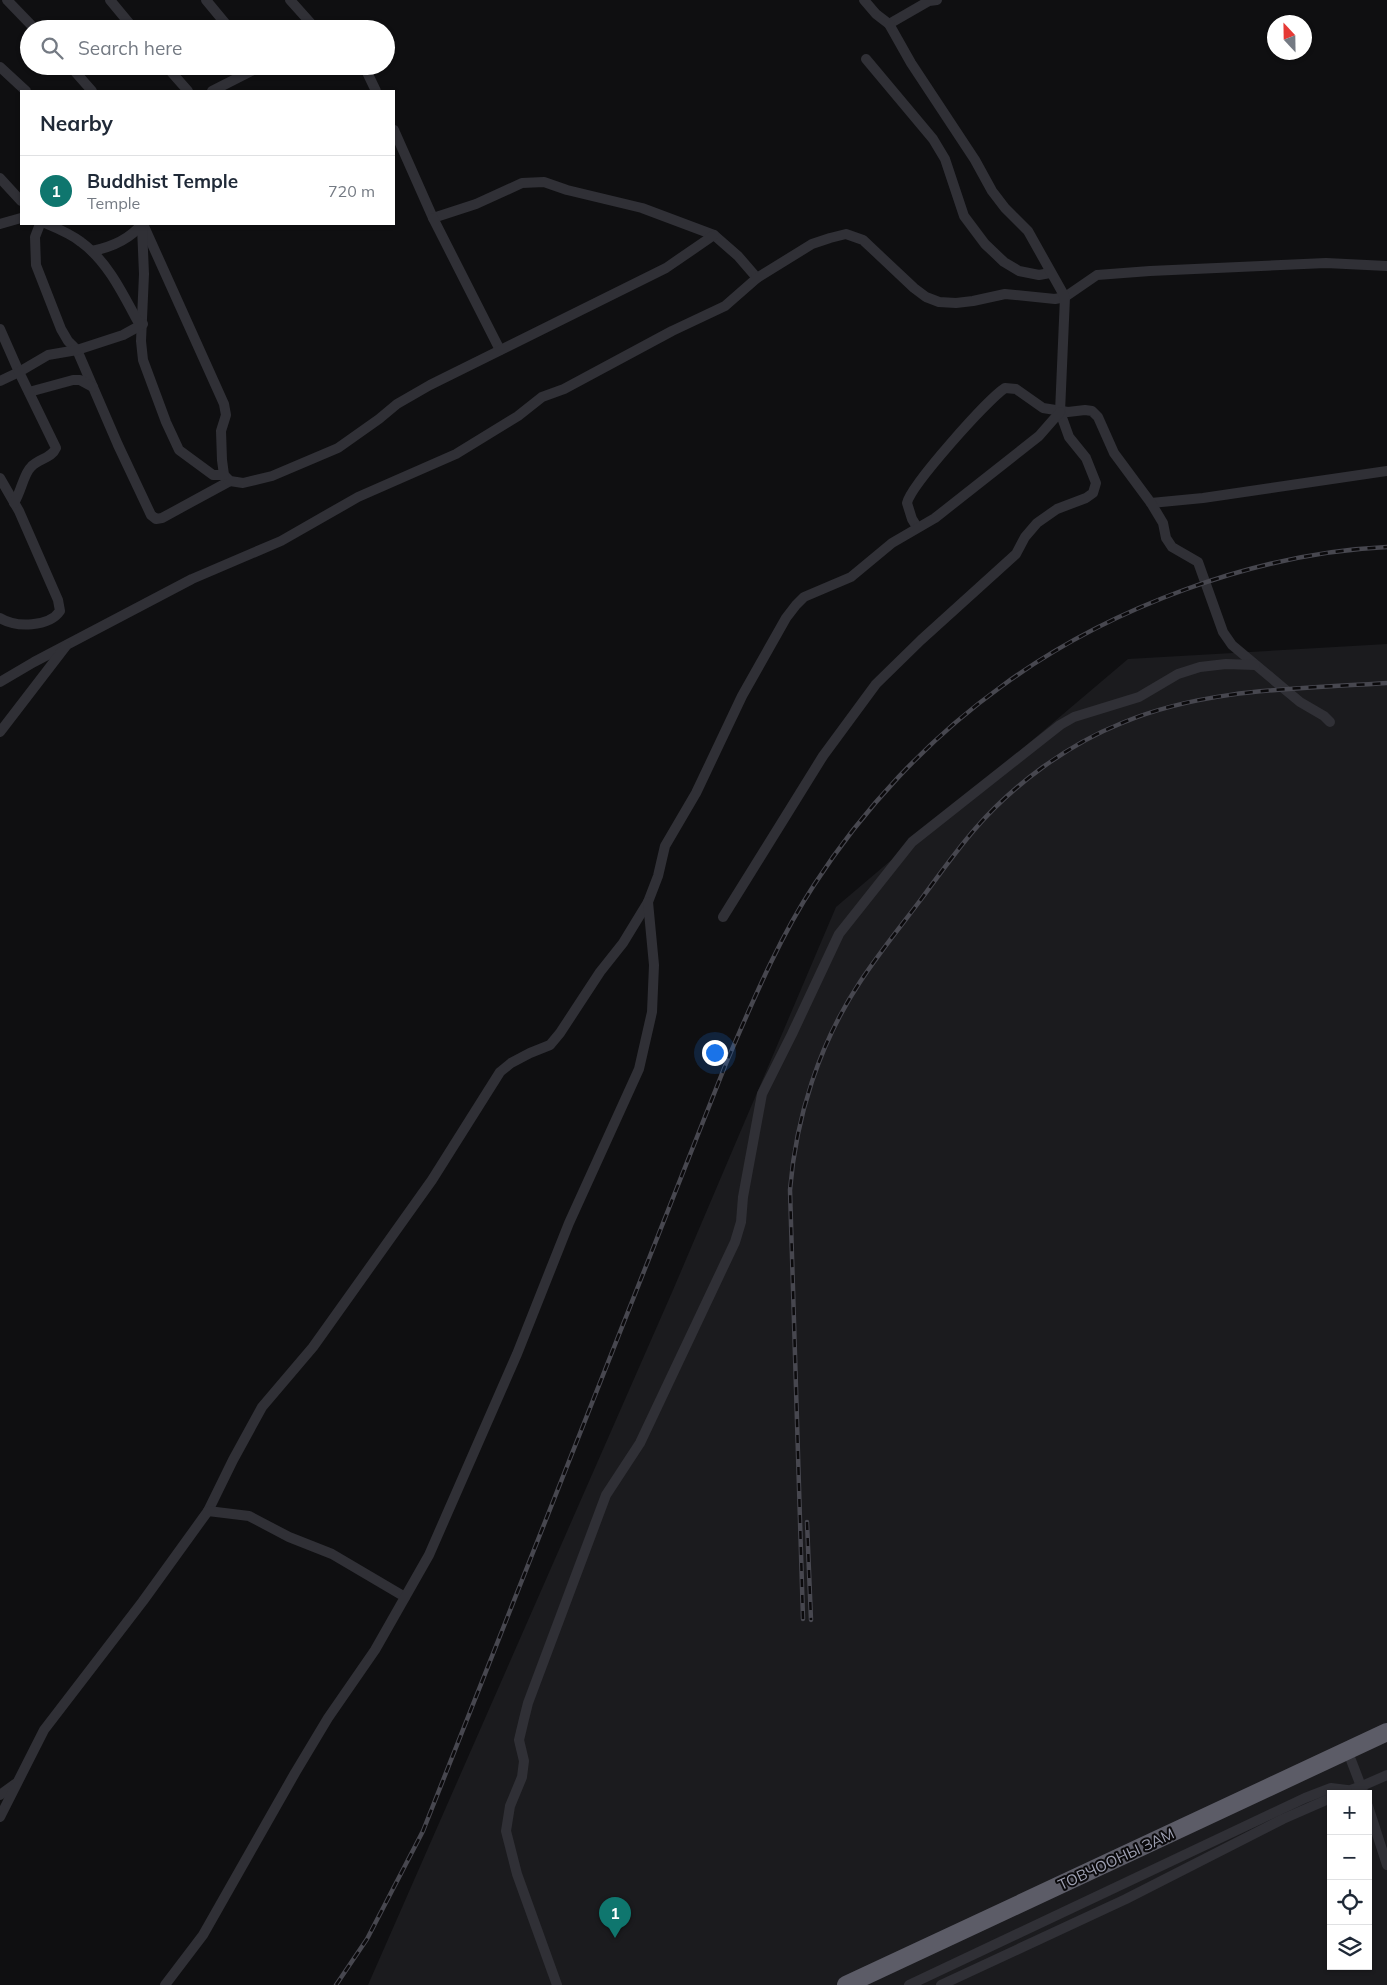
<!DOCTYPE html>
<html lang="en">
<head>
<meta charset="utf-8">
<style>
  body { margin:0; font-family:Mulish,sans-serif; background:#f2f2f3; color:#1f2937 }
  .controls { position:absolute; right:15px; bottom:15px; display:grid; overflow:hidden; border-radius:0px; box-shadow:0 1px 4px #0004 }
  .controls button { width:45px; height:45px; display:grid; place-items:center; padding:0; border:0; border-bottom:1px solid #e0e1e3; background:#fff; color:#1f2937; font:25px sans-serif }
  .compass { position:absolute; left:1267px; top:15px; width:45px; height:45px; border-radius:50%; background:#fff; box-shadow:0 1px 4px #0004; rotate:338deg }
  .you { position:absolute; left:714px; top:1052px; width:18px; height:18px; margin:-12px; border:4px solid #fff; border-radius:50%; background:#1a73e8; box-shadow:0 0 0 8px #1a73e833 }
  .badge { display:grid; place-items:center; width:32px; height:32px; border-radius:50%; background:#0f766e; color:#fff; font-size:16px; font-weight:700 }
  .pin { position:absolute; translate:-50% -41px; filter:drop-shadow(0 1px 2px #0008) }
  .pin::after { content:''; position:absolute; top:26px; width:18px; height:15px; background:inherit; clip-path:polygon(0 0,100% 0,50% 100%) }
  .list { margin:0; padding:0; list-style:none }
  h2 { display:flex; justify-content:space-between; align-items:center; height:65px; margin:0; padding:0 20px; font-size:21px }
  h2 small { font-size:16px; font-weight:400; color:#747a83 }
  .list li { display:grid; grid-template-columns:32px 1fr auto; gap:15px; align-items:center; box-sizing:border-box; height:70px; padding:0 20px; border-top:1px solid #e0e1e3 }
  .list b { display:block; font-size:19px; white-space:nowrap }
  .list p { margin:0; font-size:16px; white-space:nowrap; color:#747a83 }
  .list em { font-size:16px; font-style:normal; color:#747a83 }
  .icon { flex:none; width:28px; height:28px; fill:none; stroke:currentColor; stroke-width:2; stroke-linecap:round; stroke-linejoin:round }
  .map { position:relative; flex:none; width:1387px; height:1985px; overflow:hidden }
  .search { position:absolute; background:#fff; box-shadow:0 1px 4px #0004; left:20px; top:20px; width:375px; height:55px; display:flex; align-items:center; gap:12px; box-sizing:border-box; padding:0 18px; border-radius:28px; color:#747a83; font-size:19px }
  .panel { position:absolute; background:#fff; box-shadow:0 1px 4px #0004; left:20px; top:90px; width:375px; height:135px; border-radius:0px }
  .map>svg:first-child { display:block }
  .built { fill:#1b1b1e; fill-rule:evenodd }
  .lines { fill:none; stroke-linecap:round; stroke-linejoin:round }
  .street { stroke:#303036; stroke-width:10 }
  .highway { stroke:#5c5c67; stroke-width:18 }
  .rail-casing { stroke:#47474f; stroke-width:4.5 }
  .rail { stroke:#0b0a0c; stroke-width:2.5; stroke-dasharray:8; stroke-linecap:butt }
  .labels { text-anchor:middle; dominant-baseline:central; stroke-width:4; stroke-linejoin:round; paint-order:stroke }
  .street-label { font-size:15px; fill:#9fa1b3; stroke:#0b0a0c }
</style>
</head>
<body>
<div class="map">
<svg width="1387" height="1985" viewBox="0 0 1387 1985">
  <rect width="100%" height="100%" fill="#0f0f11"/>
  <path class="built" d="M1387,644V1985H368L673,1290L836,907L1128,659ZM1331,1794H1368V1966H1331Z"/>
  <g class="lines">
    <g class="street">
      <polyline points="7,0 35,29"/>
      <polyline points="110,0 134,29"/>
      <polyline points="206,0 230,29"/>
      <polyline points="290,0 316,29"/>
      <polyline points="889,24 929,1 937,0"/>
      <polyline points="866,59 933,139 945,159 964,216 985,244 1004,262 1019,271 1039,275 1050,273"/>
      <polyline points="70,66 92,91"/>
      <polyline points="166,66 188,91"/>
      <polyline points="364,66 376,91"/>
      <polyline points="0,67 26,91"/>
      <polyline points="212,91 261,66"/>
      <polyline points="394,130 433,218 476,204 522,183 544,182 567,190 642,208 714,235 738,256 757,278"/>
      <polyline points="0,178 21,201"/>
      <polyline points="433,218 500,350"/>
      <polyline points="0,224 21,218"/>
      <polyline points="40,224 35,237 36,265 61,329 68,341 77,350 118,445 151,515 156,519 162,518 230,481"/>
      <polyline points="143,224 224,404 226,415 221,431 222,460 224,475 230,481 243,483 272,476 338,448 379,419 397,404 430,385 666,268 714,235"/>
      <polyline points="142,227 144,274 141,341 143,360 166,422 179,450 213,475 224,475"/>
      <path d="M92,251C112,247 129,240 142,224"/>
      <polyline points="0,329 19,372 0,381"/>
      <polyline points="29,392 73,380 80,380 93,387"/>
      <path d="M0,478L19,511L58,600L60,611C49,627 16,628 0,618"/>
      <path d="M14,503C21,492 24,473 31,467C38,459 52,458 56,448L19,372L48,355L77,350L123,335L143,324L137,320C122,292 107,261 81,242C71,234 59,229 47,224"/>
      <polyline points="1151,503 1203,498 1387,471"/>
      <path d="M917,527L912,519L907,503C911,485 987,400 1005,388L1016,389L1043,408L1068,412L1085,410L1092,411L1098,417L1114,453L1151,503L1163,523L1166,538L1172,547L1198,562L1223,632L1232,645L1300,702L1324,716L1330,722"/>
      <polyline points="0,682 34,662 192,579 281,541 358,497 456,454 518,416 542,397 564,389 672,331 725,306 757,278 812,244 830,238 846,234 863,240 914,288 926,297 939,302 956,303 973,301 1005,294 1055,299 1065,297 1097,275 1150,271 1326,263 1387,266"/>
      <polyline points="0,732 66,646"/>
      <polyline points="723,917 823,756 876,684 921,640 1016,554 1025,537 1037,523 1057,509 1086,498 1093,493 1096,483 1086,458 1069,437 1060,412 1065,297 1028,231 1005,208 992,191 975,160 911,63 889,24 876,14 864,0"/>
      <polyline points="208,1511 233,1460 262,1407 313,1347 432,1180 500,1072 511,1063 530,1053 550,1045 560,1033 600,972 623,943 648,902 658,876 665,846 696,793 742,696 786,618 796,605 804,597 851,577 892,543 935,518 1039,436 1060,412"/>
      <polyline points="1351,1760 1364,1794"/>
      <polyline points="1342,1793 1362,1786 1387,1775"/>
      <polyline points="0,1795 15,1784"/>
      <polyline points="1368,1806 1387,1865"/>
      <polyline points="0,1817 44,1730 143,1601 208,1511 249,1516 289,1537 332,1554 405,1597"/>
      <polyline points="165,1985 203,1935 295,1773 328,1718 375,1650 429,1555 517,1354 569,1223 639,1069 652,1012 654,965 648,902"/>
      <polyline points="557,1985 517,1874 506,1831 510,1806 522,1777 524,1761 519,1740 524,1719 528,1703 606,1495 640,1443 735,1242 741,1222 743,1197 762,1094 792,1034 839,934 912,842 1060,725 1074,717 1139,697 1178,674 1200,667 1226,664 1255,665"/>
      <polyline points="909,1985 1305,1798 1331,1788 1347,1790"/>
      <polyline points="941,1985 1126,1899 1283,1819 1331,1798"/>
    </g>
    <polyline class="highway" points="846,1985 1387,1732"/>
    <defs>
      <g id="rail">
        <polyline points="807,1522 811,1620"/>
        <path d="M803,1619L790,1190C796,1117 819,1044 860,982C879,953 901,926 922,898C939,875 956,851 975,829C1014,784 1067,745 1122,723C1205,688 1298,689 1387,683"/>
        <path d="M336,1985L367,1939L423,1831L727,1061C753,1001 778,940 814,885C863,809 928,739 1002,686C1108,608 1256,553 1387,547"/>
      </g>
    </defs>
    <use href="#rail" class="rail-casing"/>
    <use href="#rail" class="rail"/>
  </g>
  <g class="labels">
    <g class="street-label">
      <text transform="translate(1116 1859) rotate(-25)">ТОВЧООНЫ ЗАМ</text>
    </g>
  </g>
</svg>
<div class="controls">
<button>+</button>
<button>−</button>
<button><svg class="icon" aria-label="locate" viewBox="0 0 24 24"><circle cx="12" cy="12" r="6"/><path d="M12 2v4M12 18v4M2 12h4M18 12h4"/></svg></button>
<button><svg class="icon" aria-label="layers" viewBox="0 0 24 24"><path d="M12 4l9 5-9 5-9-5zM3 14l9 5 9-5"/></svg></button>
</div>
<svg class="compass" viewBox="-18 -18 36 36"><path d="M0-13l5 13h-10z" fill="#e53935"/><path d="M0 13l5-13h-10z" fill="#747a83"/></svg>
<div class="you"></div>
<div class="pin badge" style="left:615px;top:1938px">1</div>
<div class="search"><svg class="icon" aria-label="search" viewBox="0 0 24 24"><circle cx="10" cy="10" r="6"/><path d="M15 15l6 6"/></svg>Search here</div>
<section class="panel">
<h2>Nearby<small></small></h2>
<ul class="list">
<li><span class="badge">1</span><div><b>Buddhist Temple</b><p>Temple</p></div><em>720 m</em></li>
</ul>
</section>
</div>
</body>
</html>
